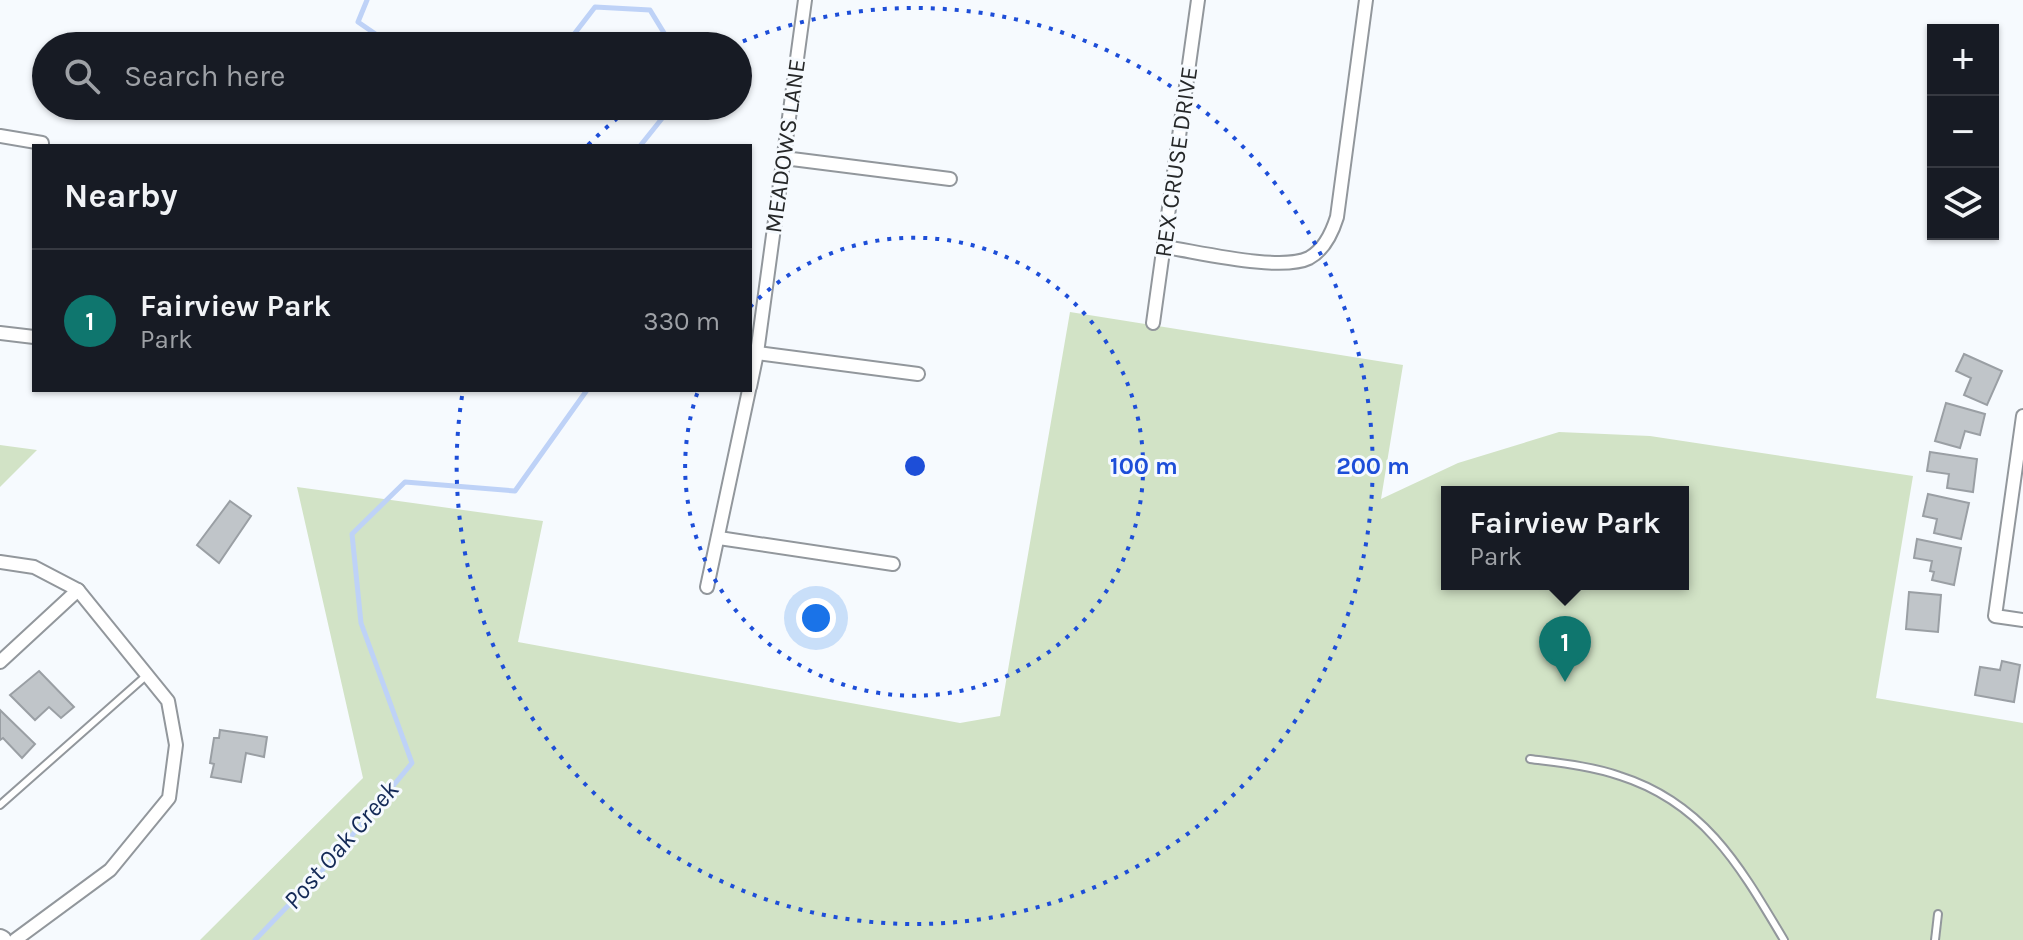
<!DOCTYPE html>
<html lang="en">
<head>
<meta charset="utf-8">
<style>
  body { margin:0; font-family:Karla,sans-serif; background:#242831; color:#f1f3f6 }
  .controls { position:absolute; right:24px; top:24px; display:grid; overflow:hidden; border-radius:0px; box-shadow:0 2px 6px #0004 }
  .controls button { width:72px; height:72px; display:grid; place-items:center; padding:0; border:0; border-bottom:2px solid #363941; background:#171b24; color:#f1f3f6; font:40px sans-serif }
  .you { position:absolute; left:816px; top:618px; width:28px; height:28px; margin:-20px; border:6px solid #fff; border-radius:50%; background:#1a73e8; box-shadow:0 0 0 12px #1a73e833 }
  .badge { display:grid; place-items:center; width:52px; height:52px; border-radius:50%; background:#0f766e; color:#fff; font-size:26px; font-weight:700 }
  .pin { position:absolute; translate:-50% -66px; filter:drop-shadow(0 2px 4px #0008) }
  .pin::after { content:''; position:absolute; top:42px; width:28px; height:24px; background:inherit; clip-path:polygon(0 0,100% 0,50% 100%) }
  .popup { position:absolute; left:1441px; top:486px; width:248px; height:104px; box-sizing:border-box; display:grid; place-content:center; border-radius:0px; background:#171b24; filter:drop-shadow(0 2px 6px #0005); font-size:26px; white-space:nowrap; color:#9ea1a6 }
  .popup b { font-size:30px; color:#f1f3f6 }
  .popup::after { content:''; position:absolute; left:50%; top:100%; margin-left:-16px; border:16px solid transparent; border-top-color:#171b24 }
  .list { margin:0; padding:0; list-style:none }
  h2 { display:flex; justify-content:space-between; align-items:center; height:104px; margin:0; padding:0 32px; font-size:34px }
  h2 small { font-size:26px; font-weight:400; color:#9ea1a6 }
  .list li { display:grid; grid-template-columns:52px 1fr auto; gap:24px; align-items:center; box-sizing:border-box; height:144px; padding:0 32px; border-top:2px solid #363941 }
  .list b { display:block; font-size:30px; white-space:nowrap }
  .list p { margin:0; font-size:26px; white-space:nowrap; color:#9ea1a6 }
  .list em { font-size:26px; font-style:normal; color:#9ea1a6 }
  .icon { flex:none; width:44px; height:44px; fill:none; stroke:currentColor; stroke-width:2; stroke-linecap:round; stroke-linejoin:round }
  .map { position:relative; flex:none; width:2023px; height:940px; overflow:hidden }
  .search { position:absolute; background:#171b24; box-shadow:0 2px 6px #0004; left:32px; top:32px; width:720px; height:88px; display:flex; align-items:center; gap:20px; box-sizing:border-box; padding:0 28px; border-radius:44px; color:#9ea1a6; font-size:30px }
  .panel { position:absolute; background:#171b24; box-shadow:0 2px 6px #0004; left:32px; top:144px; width:720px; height:248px; border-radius:0px }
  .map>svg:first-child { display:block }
  .green { fill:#d2e3c6; fill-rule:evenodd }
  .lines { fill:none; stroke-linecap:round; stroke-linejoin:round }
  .stream { stroke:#bed2f7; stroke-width:5 }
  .building { fill:#c0c5c9; stroke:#9a9fa4; stroke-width:2 }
  .service-casing { stroke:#92979c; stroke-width:10 }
  .minor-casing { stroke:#92979c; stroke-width:16 }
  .secondary-casing { stroke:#92979c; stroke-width:22 }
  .service { stroke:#fff; stroke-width:6 }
  .minor { stroke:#fff; stroke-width:12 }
  .secondary { stroke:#fff; stroke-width:18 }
  .ring { fill:none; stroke:#1d4ed8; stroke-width:4; stroke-dasharray:4 8 }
  .labels { text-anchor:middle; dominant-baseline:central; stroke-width:6; stroke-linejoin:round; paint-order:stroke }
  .street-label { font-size:24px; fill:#262829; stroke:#f6fafe }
  .water-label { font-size:26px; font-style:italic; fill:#132956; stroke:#f6fafe }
  .centre { fill:#1d4ed8; stroke:#f6fafe; stroke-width:4 }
  .ring-label { font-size:24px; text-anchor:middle; font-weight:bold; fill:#1d4ed8; stroke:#f6fafe; stroke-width:6; stroke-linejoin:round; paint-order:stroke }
</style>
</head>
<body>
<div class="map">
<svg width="2023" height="940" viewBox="0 0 2023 940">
  <rect width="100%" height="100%" fill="#f6fafe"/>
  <g class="green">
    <path d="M1070,312L1403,365L1381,499L1458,463L1559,432L1650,436L1913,476L1876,698L2023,723V940H200L363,778L297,487L543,521L518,642L960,723L1000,716ZM1447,492H1683V584H1447Z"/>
    <polygon points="0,445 37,450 0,487"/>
  </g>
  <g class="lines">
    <g class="stream">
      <polyline points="367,0 358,22 393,46"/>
      <polyline points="565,46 595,7 650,10 672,46"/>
      <polyline points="640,146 672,106"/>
      <polyline points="255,940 330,862 412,763 361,623 352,534 405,482 515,491 587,390"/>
    </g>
  </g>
  <g class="building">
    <polygon points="1964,354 2002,371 1987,405 1964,395 1971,378 1956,371"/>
    <polygon points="1946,403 1985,414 1980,435 1965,431 1960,448 1935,441"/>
    <polygon points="1930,452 1977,459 1973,492 1947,488 1949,474 1927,471"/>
    <polygon points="1928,494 1969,503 1961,539 1934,533 1937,519 1923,516"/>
    <polygon points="230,501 251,516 219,563 197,545"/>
    <polygon points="1917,539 1961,548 1954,585 1932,580 1934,572 1930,571 1932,561 1914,558"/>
    <polygon points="1909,592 1941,595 1938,632 1906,629"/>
    <polygon points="2002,661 2020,665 2014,702 1975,695 1980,667 2000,670"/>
    <polygon points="39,671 74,707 61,718 49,707 35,720 10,695"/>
    <polygon points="0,710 35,744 22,758 3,738 0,740"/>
    <polygon points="220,730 267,737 264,757 246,753 241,782 211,777 214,764 210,763 214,738 219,738"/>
  </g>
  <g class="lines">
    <defs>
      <g id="service">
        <path d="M1530,759C1560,763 1591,766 1620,776C1705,803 1741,868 1784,940"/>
        <polyline points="0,805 147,675"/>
        <polyline points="1935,940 1938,914"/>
      </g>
      <g id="minor">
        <polyline points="0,136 42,143"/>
        <polyline points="784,158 950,179"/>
        <path d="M1165,247C1199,252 1281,272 1309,258C1324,250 1332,233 1337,217L1366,0"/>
        <polyline points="1153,323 1198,0"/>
        <polyline points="0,333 34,337"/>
        <polyline points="757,353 918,374"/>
        <polyline points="750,387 757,353 805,0"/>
        <polyline points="2023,416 1995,616 2023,620"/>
        <polyline points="719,538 893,564"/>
        <polyline points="0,562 34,567 78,590 168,701 176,745 169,798 110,870 15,940"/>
        <polyline points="707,587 749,390"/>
        <polyline points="0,662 78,590"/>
      </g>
      <polyline id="secondary" points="0,939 2,940"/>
    </defs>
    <use href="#service" class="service-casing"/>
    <use href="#minor" class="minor-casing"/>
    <use href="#secondary" class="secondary-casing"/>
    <use href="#service" class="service"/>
    <use href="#minor" class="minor"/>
    <use href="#secondary" class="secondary"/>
  </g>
  <g class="ring">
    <path d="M750 307A229 229 0 1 1 698 391"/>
    <path d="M588 145A458 458 0 0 1 630 108M732 46A458 458 0 1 1 463 390"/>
  </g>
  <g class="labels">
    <g class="street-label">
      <text transform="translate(785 146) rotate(-82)">MEADOWS LANE</text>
      <text transform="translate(1176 162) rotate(-82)">REX CRUSE DRIVE</text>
    </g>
    <g class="water-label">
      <text transform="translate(341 845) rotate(-49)">Post Oak Creek</text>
    </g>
  </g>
  <circle cx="915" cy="466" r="12" class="centre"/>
  <g class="ring-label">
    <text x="1144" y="474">100 m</text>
    <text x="1373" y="474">200 m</text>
  </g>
</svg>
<div class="controls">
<button>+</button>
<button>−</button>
<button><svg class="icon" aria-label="layers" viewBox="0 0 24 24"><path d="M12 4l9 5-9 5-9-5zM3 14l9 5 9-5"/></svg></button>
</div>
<div class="you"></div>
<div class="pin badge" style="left:1565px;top:682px">1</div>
<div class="popup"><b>Fairview Park</b>Park</div>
<div class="search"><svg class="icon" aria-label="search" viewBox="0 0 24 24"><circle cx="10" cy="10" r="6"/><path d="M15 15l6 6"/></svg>Search here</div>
<section class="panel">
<h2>Nearby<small></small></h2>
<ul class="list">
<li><span class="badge">1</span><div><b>Fairview Park</b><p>Park</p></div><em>330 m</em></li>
</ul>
</section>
</div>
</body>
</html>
